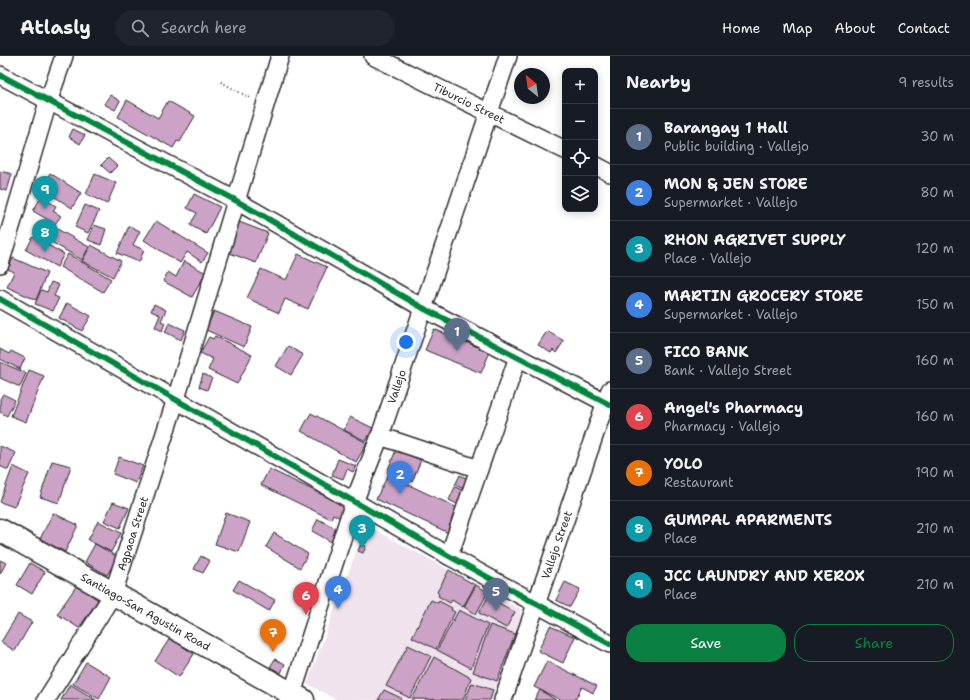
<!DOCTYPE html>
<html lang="en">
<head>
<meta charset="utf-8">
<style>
  body { margin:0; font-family:"Shantell Sans",sans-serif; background:#20242c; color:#f1f3f6 }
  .controls { position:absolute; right:12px; top:12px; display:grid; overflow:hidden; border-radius:8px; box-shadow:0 2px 10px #0003 }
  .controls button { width:36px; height:36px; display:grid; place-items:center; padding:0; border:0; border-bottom:1px solid #363941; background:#171b24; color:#f1f3f6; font:20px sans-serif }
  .compass { position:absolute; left:514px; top:12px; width:36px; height:36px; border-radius:50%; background:#171b24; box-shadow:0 2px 10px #0003; rotate:331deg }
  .you { position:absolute; left:406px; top:286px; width:14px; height:14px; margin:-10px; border:3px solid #fff; border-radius:50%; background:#1a73e8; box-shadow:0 0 0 6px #1a73e833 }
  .badge { display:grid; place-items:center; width:26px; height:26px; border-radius:50%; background:#0b8043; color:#fff; font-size:13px; font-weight:700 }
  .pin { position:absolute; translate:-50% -33px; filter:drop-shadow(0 1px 2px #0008) }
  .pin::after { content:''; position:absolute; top:21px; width:14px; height:12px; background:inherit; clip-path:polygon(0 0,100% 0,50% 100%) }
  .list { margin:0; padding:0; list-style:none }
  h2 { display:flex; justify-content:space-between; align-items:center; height:52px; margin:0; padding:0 16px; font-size:17px }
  h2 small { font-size:13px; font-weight:400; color:#9ea1a6 }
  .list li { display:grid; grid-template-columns:26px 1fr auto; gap:12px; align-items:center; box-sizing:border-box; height:56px; padding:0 16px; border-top:1px solid #363941 }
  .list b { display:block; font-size:15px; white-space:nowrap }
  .list p { margin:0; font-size:13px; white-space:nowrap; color:#9ea1a6 }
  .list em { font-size:13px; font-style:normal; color:#9ea1a6 }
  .actions { display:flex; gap:8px; padding:12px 16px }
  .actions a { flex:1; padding:9px 0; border:1px solid #0b8043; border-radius:16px; text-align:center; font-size:14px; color:#0b8043 }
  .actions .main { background:#0b8043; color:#fff }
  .icon { flex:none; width:22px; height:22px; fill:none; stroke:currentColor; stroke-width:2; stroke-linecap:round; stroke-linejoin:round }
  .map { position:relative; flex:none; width:610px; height:644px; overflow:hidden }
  header { display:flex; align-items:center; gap:24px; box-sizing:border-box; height:56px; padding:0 20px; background:#171b24; border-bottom:1px solid #363941 }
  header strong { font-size:19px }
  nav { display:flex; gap:22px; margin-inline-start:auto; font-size:14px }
  .search { width:280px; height:36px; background:#20242c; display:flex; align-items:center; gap:10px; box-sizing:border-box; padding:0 14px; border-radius:22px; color:#9ea1a6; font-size:15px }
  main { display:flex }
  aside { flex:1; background:#171b24 }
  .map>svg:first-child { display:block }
  .built { fill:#f0e3ee }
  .building { fill:#cca2c6; stroke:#2b2b2b }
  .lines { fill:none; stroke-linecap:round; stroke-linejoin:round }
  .minor-casing { stroke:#2b2b2b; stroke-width:20 }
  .major-casing { stroke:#2b2b2b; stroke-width:25 }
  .path { stroke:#2b2b2b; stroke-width:2; stroke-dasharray:1 3; stroke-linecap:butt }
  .minor { stroke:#fff; stroke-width:17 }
  .major { stroke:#fff; stroke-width:22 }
  .cycleway-casing { stroke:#fff; stroke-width:8 }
  .cycleway { stroke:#00873e; stroke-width:6 }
  .labels { text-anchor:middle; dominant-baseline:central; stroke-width:3.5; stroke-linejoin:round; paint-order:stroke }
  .street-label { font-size:11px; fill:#2b2b2b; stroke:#fff }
</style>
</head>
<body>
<header>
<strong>Atlasly</strong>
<div class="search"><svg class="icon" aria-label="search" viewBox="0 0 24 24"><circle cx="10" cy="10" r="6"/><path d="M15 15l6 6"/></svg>Search here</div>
<nav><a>Home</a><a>Map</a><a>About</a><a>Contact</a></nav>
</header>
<main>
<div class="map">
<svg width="610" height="644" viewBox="0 0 610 644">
  <rect width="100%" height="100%" fill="#fff"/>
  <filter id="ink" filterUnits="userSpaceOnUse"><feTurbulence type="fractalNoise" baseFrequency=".025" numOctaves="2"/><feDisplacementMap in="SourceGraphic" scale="8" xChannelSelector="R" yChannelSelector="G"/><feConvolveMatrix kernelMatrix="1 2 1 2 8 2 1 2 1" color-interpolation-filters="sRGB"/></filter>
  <g filter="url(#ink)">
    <polygon class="built" points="366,469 521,553 518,579 496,644 337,644 307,628"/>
    <g class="building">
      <polygon points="110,39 120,45 115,54 104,48"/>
      <polygon points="127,44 158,62 168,45 195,60 180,86 177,85 173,92 118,61"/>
      <polygon points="73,73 85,79 80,88 69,81"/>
      <polygon points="108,102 117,110 110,117 101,109"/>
      <polygon points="0,115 12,118 7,135 0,133"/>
      <polygon points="50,117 81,137 72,152 41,132"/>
      <polygon points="95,118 116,127 107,148 86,138"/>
      <polygon points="194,138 220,151 206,178 190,169 197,157 187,152"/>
      <polygon points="41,141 56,150 53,155 61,160 55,168 33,155"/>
      <polygon points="85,149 99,155 88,177 75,171"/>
      <polygon points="43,165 89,191 82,204 36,177"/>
      <polygon points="156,165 208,197 202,206 187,196 180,207 144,184"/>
      <polygon points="239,166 268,177 256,207 227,196"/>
      <polygon points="94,169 106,173 101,189 88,184"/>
      <polygon points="129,170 140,175 133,189 144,194 139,206 117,197"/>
      <polygon points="33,181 64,198 57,211 26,194"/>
      <polygon points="91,189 121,205 113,221 82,205"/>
      <polygon points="68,198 111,223 103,236 60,211"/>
      <polygon points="298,198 327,211 308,253 285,243 279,257 247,242 261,213 286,224"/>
      <polygon points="13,202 47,217 36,244 7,231 14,216 8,213"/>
      <polygon points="184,205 206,217 192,241 163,225 168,216 176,221"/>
      <polygon points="51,226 59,229 54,240 59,242 53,255 35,248 41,234 47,236"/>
      <polygon points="67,247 91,260 82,275 59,262"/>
      <polygon points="154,248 166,254 161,265 165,267 162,275 155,271 160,259 151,255"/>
      <polygon points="214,255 252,271 244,291 206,274"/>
      <polygon points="169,267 185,274 181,284 165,276"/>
      <polygon points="434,273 490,296 481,317 425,294"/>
      <polygon points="547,275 564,285 556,297 553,294 551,297 538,289"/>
      <polygon points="215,280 252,299 237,328 208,314 213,303 200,297 209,281 213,283"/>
      <polygon points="288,290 303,299 291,319 276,310"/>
      <polygon points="0,293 9,298 11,295 25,302 20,313 0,303"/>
      <polygon points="0,306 26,317 20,331 0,322"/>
      <polygon points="29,314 44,320 26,366 11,360"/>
      <polygon points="203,318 212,322 207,334 199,331"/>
      <polygon points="3,338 15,344 7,360 0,356 0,343"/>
      <polygon points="311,357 367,387 356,406 301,375"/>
      <polygon points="350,361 373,372 366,385 344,374"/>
      <polygon points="0,390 16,397 8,414 0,410"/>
      <polygon points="396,394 421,404 412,426 387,416"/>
      <polygon points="119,401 143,410 136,427 113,418"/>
      <polygon points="338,403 356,410 353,416 347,413 343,423 332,419"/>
      <polygon points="52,405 71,410 59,447 40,441"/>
      <polygon points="13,410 29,418 14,451 0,446"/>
      <polygon points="269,413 350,452 344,464 333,458 331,463 261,429"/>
      <polygon points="388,419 462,454 451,478 376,443"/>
      <polygon points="460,419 470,424 466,434 455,429"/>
      <polygon points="455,431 468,437 461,450 449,444"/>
      <polygon points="113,446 129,452 120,472 104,465"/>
      <polygon points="53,457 78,469 65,496 40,483"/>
      <polygon points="226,457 250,466 239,496 215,488"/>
      <polygon points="318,463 342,476 335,488 312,475"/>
      <polygon points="98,465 121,477 111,496 88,484"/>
      <polygon points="366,475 370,476 366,487 363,485"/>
      <polygon points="274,477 308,498 300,512 266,491"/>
      <polygon points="95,488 118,501 107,519 85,506"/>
      <polygon points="361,488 366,490 363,497 358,495"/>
      <polygon points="201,500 210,505 203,517 194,513"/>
      <polygon points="0,504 6,507 0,518"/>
      <polygon points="30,507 45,516 32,538 17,529"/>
      <polygon points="449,514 475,529 463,551 452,544 450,547 438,540 439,538 437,536"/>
      <polygon points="239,524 275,544 269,555 233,534"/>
      <polygon points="565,526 580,533 570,551 556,544"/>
      <polygon points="77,529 98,544 79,572 57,558"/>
      <polygon points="476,529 488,536 476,558 464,551"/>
      <polygon points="488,541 515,556 506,572 479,557"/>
      <polygon points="431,544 438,547 439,545 452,552 451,554 455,556 436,593 412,581"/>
      <polygon points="459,554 488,569 471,612 437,594"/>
      <polygon points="18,558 32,566 15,595 1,586"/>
      <polygon points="490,569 515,578 497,625 473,616"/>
      <polygon points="550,570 575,581 563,607 538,595"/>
      <polygon points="170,582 194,598 179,621 155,605"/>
      <polygon points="408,589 431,600 410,642 386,630"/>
      <polygon points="434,601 471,622 463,644 412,643"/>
      <polygon points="275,603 285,608 281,617 270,611"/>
      <polygon points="547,605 597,630 593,637 582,631 575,644 561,644 534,631"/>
      <polygon points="86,606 111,621 99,643 73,628"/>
      <polygon points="472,627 493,634 490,644 465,644"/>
      <polygon points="70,628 96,644 61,644"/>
      <polygon points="384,634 401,642 400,644 378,644"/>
      <polygon points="540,634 556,644 534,644"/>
    </g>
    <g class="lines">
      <defs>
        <g id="minor">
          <path id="s1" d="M373,0L565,94"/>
          <polyline points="0,19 235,144 423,252 610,349"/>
          <polyline points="595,109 610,117"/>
          <polyline points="0,208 48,46 64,0"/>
          <polyline points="0,243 449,500 610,588"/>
          <polyline points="380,380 479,413 518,301"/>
          <polyline points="449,500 479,413"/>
          <path id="s2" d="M46,644L113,538L176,343L280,0"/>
          <path id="s3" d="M288,644L292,638L354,446L380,380L508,0"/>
          <path id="s4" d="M503,644L610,334"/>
        </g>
        <g id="major">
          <path id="s5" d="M0,474L303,644"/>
        </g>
      </defs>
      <use href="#minor" class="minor-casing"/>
      <use href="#major" class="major-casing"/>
      <polyline class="path" points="221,26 252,43"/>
      <use href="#minor" class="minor"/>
      <use href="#major" class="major"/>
      <defs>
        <g id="cycleway">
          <polyline points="0,19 235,144 423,252 610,349"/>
          <polyline points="0,243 449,500 610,588"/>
        </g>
      </defs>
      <use href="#cycleway" class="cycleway-casing"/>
      <use href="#cycleway" class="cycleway"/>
    </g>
  </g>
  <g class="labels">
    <g class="street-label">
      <text stroke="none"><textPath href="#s1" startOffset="107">Tiburcio Street</textPath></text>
      <text stroke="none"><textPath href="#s3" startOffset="332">Vallejo</textPath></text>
      <text stroke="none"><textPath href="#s2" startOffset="189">Agpaoa Street</textPath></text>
      <text stroke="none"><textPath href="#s4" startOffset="164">Vallejo Street</textPath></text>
      <text stroke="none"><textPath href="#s5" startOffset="167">Santiago-San Agustin Road</textPath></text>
    </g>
  </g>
</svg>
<div class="controls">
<button>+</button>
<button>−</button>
<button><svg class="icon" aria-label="locate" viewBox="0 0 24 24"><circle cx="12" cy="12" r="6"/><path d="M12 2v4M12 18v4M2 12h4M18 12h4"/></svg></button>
<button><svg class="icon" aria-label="layers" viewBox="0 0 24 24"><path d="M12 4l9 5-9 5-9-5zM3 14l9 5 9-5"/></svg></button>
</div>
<svg class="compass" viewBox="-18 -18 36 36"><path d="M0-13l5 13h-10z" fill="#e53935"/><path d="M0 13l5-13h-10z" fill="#9ea1a6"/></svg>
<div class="you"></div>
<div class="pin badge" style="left:457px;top:295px;background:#5c6f8a">1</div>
<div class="pin badge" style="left:400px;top:438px;background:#3f7fe0">2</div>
<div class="pin badge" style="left:362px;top:492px;background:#0f9aa8">3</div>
<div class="pin badge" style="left:338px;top:553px;background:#3f7fe0">4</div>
<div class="pin badge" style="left:496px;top:555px;background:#5c6f8a">5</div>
<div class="pin badge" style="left:306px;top:559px;background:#e0444e">6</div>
<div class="pin badge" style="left:273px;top:596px;background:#e8710a">7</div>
<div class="pin badge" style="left:45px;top:196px;background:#0f9aa8">8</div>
<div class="pin badge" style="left:45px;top:153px;background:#0f9aa8">9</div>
</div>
<aside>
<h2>Nearby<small>9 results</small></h2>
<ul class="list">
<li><span class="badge" style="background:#5c6f8a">1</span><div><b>Barangay 1 Hall</b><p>Public building · Vallejo</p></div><em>30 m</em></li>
<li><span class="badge" style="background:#3f7fe0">2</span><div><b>MON &amp; JEN STORE</b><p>Supermarket · Vallejo</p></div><em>80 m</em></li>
<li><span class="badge" style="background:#0f9aa8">3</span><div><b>RHON AGRIVET SUPPLY</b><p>Place · Vallejo</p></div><em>120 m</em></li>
<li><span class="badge" style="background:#3f7fe0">4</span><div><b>MARTIN GROCERY STORE</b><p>Supermarket · Vallejo</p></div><em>150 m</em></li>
<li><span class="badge" style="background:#5c6f8a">5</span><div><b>FICO BANK</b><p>Bank · Vallejo Street</p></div><em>160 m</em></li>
<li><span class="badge" style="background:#e0444e">6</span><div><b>Angel's Pharmacy</b><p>Pharmacy · Vallejo</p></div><em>160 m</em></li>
<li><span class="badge" style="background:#e8710a">7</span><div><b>YOLO</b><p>Restaurant</p></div><em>190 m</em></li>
<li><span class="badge" style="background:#0f9aa8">8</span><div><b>GUMPAL APARMENTS</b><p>Place</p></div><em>210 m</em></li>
<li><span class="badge" style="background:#0f9aa8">9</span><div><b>JCC LAUNDRY AND XEROX</b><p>Place</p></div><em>210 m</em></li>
</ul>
<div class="actions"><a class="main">Save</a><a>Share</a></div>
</aside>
</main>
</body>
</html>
